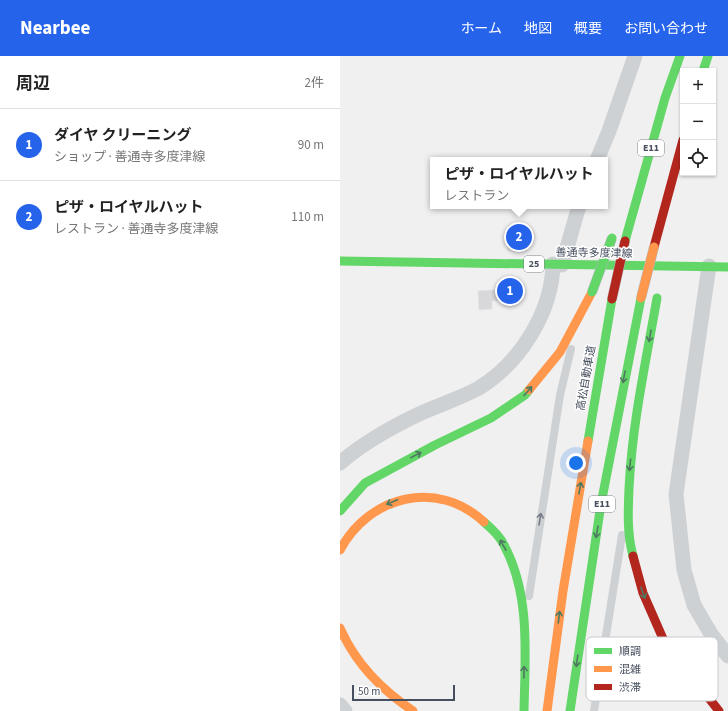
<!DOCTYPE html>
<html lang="ja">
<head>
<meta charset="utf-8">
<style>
  body { margin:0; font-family:"Source Sans 3","Noto Sans JP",sans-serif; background:#f6f6f6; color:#222 }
  .controls { position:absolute; right:12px; top:12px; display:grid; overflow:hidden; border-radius:0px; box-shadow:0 1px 3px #0004 }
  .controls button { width:36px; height:36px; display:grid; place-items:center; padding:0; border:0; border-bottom:1px solid #e0e0e0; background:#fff; color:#222; font:20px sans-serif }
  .scale { position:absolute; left:12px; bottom:10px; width:103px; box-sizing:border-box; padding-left:4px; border:2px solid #464f5e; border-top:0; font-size:11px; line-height:14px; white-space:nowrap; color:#464f5e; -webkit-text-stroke:3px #fff; paint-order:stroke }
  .you { position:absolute; left:236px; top:407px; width:14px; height:14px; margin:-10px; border:3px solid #fff; border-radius:50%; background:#1a73e8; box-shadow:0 0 0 6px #1a73e833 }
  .badge { display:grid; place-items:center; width:26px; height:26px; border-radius:50%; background:#2563eb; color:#fff; font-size:13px; font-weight:700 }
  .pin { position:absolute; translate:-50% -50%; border:2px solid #fff; box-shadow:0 1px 4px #0006 }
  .popup { position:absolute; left:90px; top:101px; width:178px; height:52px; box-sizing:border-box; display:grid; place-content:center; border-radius:0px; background:#fff; filter:drop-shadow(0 1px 3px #0005); font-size:13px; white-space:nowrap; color:#767676 }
  .popup b { font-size:15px; color:#222 }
  .popup::after { content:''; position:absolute; left:50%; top:100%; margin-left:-8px; border:8px solid transparent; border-top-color:#fff }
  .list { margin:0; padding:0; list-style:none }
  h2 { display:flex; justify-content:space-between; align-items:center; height:52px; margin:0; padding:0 16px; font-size:17px }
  h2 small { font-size:13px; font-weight:400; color:#767676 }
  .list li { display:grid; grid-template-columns:26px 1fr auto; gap:12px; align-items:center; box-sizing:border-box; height:72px; padding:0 16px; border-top:1px solid #e0e0e0 }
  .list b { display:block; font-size:15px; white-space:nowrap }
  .list p { margin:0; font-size:13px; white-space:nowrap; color:#767676 }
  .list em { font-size:13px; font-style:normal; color:#767676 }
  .icon { flex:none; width:22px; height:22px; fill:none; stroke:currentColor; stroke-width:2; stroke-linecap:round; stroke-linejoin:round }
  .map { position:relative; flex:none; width:388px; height:655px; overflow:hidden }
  header { display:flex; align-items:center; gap:24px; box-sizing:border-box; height:56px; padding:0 20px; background:#2563eb; color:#fff }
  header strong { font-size:19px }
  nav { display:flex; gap:22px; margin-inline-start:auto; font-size:14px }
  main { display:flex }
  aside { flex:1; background:#fff }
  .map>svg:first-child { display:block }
  .building { fill:#d8d8db; stroke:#e2e2e3 }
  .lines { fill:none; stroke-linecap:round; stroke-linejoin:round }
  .lane { stroke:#ced1d4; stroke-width:8 }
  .street { stroke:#ced1d4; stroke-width:15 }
  .fast { stroke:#63d668; stroke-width:9 }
  .slow { stroke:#ff974d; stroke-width:9 }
  .jam { stroke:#b3261e; stroke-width:9 }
  .fast-bridge-casing { stroke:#b4b8c0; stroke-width:10; stroke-linecap:butt }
  .slow-bridge-casing { stroke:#b4b8c0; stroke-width:10; stroke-linecap:butt }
  .jam-bridge-casing { stroke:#b4b8c0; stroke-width:10; stroke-linecap:butt }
  .fast-bridge { stroke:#63d668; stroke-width:9 }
  .slow-bridge { stroke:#ff974d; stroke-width:9 }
  .jam-bridge { stroke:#b3261e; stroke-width:9 }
  .oneway { stroke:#4f7861 }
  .oneway2 { stroke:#767c87 }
  .labels { text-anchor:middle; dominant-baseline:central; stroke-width:3; stroke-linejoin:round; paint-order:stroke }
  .shield { fill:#fff; stroke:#7e848e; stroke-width:1 }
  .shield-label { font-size:10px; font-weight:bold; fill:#464f5e }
  .street-label { font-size:11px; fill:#464f5e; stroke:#fff }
  .key { fill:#fff; stroke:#c8cacf; stroke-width:1 }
  .key-label { font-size:11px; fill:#464f5e }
</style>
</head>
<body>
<header>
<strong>Nearbee</strong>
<nav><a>ホーム</a><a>地図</a><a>概要</a><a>お問い合わせ</a></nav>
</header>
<main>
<aside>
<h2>周辺<small>2件</small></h2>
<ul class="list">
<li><span class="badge">1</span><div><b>ダイヤ クリーニング</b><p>ショップ · 善通寺多度津線</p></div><em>90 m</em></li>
<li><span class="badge">2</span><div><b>ピザ・ロイヤルハット</b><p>レストラン · 善通寺多度津線</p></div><em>110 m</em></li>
</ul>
</aside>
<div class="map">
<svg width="388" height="655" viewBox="0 0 388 655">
  <rect width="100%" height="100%" fill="#f1f0f0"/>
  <g class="building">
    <polygon points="168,172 188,172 187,194 168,194"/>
    <polygon points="180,232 181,243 152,245 152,253 139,254 138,235"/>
  </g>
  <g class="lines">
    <g class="lane">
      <polyline points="189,540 220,339 231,293"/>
      <polyline points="254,655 282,479"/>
    </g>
    <g class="street">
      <polyline points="257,104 269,75 295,0"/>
      <polyline points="222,209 239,150"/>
      <polyline points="369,210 336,438 344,514 354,549 371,578 388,600"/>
      <path d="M0,407C23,387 50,372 77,359C98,349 119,343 139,332C180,307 212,256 213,208"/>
      <polyline points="0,649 5,655"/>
    </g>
    <g class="fast">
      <polyline points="363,15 368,0"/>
      <polyline points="285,185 325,42 340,0"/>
      <polyline points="0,205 388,211"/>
      <polyline points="248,385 272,243"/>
      <polyline points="0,455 25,427 95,389 151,362 185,339 189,334"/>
      <path d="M144,466C151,472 160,480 164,489C191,539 185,600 184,655"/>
      <path d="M293,500C287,478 288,455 289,433C292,368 306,305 317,242"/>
      <polyline points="230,655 261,448 301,242"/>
    </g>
    <g class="slow">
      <polyline points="189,334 220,296 252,236"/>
      <path d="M0,494C29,440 97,422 144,466"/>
      <path d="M0,572C16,608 41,633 73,655"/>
      <polyline points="207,655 223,535 248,385"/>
    </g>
    <g class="jam">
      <polyline points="314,191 343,84"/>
      <polyline points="293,500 303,537 324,585 379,655"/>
    </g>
    <defs>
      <polyline id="fast-bridge" points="252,236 272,182"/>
      <polyline id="slow-bridge" points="301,242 314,191"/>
      <polyline id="jam-bridge" points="272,243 285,185"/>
    </defs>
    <use href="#fast-bridge" class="fast-bridge-casing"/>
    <use href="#slow-bridge" class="slow-bridge-casing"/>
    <use href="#jam-bridge" class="jam-bridge-casing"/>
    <use href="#fast-bridge" class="fast-bridge"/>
    <use href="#slow-bridge" class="slow-bridge"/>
    <use href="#jam-bridge" class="jam-bridge"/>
  </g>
  <defs><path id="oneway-shaft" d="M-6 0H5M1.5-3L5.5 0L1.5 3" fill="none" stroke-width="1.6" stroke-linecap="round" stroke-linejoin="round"/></defs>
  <g class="oneway">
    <use href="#oneway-shaft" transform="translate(310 280) rotate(100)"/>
    <use href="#oneway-shaft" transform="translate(284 321) rotate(100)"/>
    <use href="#oneway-shaft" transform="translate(188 335) rotate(-49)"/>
    <use href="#oneway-shaft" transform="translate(76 399) rotate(-28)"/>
    <use href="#oneway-shaft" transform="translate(290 409) rotate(96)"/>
    <use href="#oneway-shaft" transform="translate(240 432) rotate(-80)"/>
    <use href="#oneway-shaft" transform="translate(52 446) rotate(157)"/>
    <use href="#oneway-shaft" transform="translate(257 476) rotate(100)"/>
    <use href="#oneway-shaft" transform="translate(163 489) rotate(-119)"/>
    <use href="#oneway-shaft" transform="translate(303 537) rotate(70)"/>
    <use href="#oneway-shaft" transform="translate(219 561) rotate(-83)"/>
    <use href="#oneway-shaft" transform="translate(237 605) rotate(98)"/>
    <use href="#oneway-shaft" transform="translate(184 616) rotate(-89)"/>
  </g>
  <use class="oneway2" href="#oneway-shaft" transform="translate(200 463) rotate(-81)"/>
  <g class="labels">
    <g class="shield">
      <rect x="298" y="84" width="26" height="16" rx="3"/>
      <rect x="184" y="200" width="20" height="16" rx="3"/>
      <rect x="249" y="440" width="26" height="16" rx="3"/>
    </g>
    <g class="shield-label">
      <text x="311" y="92">E11</text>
      <text x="194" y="208">25</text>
      <text x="262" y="448">E11</text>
    </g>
    <g class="street-label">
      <text transform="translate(254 197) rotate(1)">善通寺多度津線</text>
      <text transform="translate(246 322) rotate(-80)">高松自動車道</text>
    </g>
  </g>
  <rect x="246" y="581" width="132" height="64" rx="6" class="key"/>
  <rect x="254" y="592" width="18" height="6" fill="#63d668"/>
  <rect x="254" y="610" width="18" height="6" fill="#ff974d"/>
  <rect x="254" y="628" width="18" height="6" fill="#b3261e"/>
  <g class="key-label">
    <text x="279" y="599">順調</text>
    <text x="279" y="617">混雑</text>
    <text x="279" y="635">渋滞</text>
  </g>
</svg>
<div class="controls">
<button>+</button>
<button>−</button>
<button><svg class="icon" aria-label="locate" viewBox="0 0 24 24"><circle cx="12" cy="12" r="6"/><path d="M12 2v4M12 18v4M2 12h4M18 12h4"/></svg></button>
</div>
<div class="scale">50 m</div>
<div class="you"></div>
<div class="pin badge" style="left:170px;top:235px">1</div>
<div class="pin badge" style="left:179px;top:181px">2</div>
<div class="popup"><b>ピザ・ロイヤルハット</b>レストラン</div>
</div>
</main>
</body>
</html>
